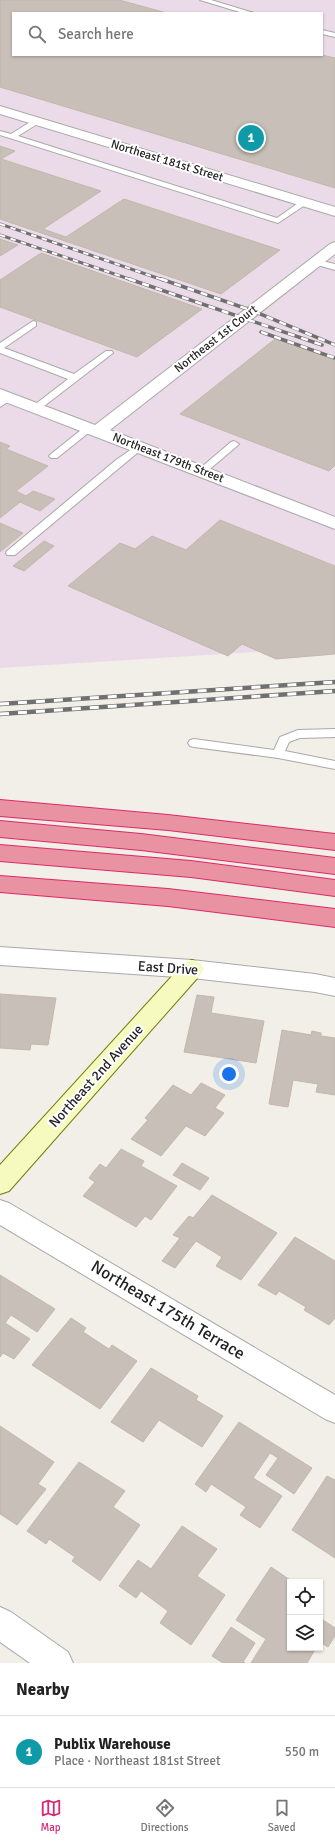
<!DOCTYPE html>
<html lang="en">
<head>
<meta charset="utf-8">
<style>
  body { margin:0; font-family:Signika,sans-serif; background:#f6f6f6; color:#222 }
  .controls { position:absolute; right:12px; bottom:12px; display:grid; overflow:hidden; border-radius:0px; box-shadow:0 1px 3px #0004 }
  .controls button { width:36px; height:36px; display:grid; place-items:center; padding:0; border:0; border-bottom:1px solid #e0e0e0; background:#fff; color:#222; font:20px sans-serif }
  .you { position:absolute; left:229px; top:1074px; width:14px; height:14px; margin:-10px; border:3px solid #fff; border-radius:50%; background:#1a73e8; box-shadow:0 0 0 6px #1a73e833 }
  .badge { display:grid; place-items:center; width:26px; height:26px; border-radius:50%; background:#db2777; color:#fff; font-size:13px; font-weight:700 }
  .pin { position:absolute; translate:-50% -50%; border:2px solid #fff; box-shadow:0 1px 4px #0006 }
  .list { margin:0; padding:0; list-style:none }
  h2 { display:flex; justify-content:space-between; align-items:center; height:52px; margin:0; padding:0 16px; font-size:17px }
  h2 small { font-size:13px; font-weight:400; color:#767676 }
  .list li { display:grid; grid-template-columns:26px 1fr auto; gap:12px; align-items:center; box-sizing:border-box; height:72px; padding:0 16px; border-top:1px solid #e0e0e0 }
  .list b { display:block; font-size:15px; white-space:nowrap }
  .list p { margin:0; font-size:13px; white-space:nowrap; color:#767676 }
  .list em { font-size:13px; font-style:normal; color:#767676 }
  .icon { flex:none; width:22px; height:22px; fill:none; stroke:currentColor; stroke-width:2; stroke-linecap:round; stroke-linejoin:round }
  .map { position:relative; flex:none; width:335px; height:1663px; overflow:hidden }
  .search { position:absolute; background:#fff; box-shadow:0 1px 3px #0004; left:12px; right:12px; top:12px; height:44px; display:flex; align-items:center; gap:10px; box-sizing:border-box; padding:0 14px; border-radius:0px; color:#767676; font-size:15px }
  .sheet { height:124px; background:#fff }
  nav { display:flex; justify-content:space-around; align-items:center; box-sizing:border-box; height:56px; border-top:1px solid #e0e0e0; background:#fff; font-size:11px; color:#767676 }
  nav a { display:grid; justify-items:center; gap:2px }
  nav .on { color:#db2777 }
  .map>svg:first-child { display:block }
  .industrial { fill:#ebdbe8; fill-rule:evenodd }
  .building { fill:#c7bfb8; stroke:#c4b6ab }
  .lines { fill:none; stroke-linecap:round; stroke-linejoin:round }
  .lane-casing { stroke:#a9a9a9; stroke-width:2 }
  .street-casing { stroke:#a9a9a9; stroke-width:2 }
  .secondary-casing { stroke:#707d05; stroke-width:2 }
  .highway-casing { stroke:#dc2a67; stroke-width:2 }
  .lane { fill:#fff; fill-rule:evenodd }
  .street { fill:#fff; fill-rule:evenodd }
  .secondary { fill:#f7fabf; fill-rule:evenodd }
  .highway { fill:#e892a2; fill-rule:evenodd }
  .rail-far2-casing { stroke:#707070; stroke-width:3 }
  .rail-far1-casing { stroke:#707070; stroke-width:3.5 }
  .rail-casing { stroke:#707070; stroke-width:4.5 }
  .rail-far2 { stroke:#fff; stroke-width:2; stroke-dasharray:5.5; stroke-linecap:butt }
  .rail-far1 { stroke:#fff; stroke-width:2.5; stroke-dasharray:7; stroke-linecap:butt }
  .rail { stroke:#fff; stroke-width:3; stroke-dasharray:9; stroke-linecap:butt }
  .labels { text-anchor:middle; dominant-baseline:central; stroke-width:4; stroke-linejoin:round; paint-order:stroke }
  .far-street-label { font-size:12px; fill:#222; stroke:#fff }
  .street-label { font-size:14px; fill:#222; stroke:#fff }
  .near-street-label { font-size:17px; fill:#222; stroke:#fff }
</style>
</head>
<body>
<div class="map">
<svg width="335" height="1663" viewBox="0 0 335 1663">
  <rect width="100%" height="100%" fill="#f2efe9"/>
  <path class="industrial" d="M0,0H335V647L0,668ZM13,13H322V55H13Z"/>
  <g class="building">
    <polygon points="0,0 119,0 167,13 13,13 13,55 322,55 335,58 335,188 0,87"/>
    <polygon points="0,146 15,151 1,159 101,191 43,229 66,237 124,199 280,250 221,294 0,219"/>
    <polygon points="0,239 18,245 0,256"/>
    <polygon points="41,253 202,309 137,357 0,307 0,280"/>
    <polygon points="275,339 335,360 335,465 329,471 180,414"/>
    <polygon points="0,442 10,446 6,449 48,466 16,491 26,496 33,491 55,499 40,511 20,502 0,518"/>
    <polygon points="220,520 335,566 335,654 276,659 242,644 228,656 68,586 120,543 135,549 152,536 186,550"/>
    <polygon points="0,523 23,533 0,552"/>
    <polygon points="44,541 54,546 24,571 13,566"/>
    <polygon points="0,994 56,998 48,1045 31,1044 30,1050 0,1048"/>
    <polygon points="197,995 214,997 211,1013 264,1021 256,1063 184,1052"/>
    <polygon points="282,1030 311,1035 312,1031 321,1033 321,1036 335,1038 335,1095 316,1092 318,1084 293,1080 288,1107 269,1104"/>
    <polygon points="201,1083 225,1095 215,1108 224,1113 205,1136 186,1126 161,1156 131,1139 148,1120 145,1118 173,1085 191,1095"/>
    <polygon points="121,1149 144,1161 141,1166 177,1186 151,1220 145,1216 136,1227 83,1196 95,1182 89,1178 94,1171 100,1164 106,1168"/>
    <polygon points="182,1163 209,1178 200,1190 173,1175"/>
    <polygon points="212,1195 277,1233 241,1280 216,1266 222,1257 196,1241 175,1268 162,1261 180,1238 173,1235 189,1216 193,1218"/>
    <polygon points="295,1237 335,1261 335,1318 329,1325 304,1310 306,1307 279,1291 276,1295 258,1285"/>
    <polygon points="0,1275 55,1309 37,1332 11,1315 5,1323 30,1339 14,1359 3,1353 0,1357"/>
    <polygon points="71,1318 86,1328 83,1332 109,1349 112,1345 137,1361 100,1409 32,1365"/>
    <polygon points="151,1368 198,1396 196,1400 223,1416 202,1447 159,1420 143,1442 111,1422"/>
    <polygon points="239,1422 312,1468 294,1494 266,1475 278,1458 270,1453 253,1478 282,1496 260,1528 240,1515 246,1507 211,1484 206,1492 195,1484"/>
    <polygon points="0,1426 54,1462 38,1484 46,1489 17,1525 0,1514"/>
    <polygon points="79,1462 125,1491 113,1507 140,1525 100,1581 72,1561 75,1557 49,1539 46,1544 27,1531"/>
    <polygon points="327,1476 335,1480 335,1558 292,1530"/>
    <polygon points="182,1526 217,1549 197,1576 225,1595 191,1645 160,1623 168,1611 141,1591 136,1598 119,1586 138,1560 151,1569"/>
    <polygon points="271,1567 293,1582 290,1582 290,1648 316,1648 307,1663 251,1663 266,1639 236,1620"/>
    <polygon points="320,1618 335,1628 335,1636 328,1647 320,1642"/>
    <polygon points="231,1627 255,1643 243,1662 245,1663 223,1663 212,1656"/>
  </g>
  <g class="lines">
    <defs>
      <g id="lane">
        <polygon points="200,0 211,0 254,13 243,13"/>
        <polygon points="322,30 335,33 335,37 322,34"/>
        <polygon points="35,119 42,121 18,136 277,218 301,201 304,201 308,203 278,223 0,135 0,131 11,134"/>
        <polygon points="314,260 317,260 335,264 335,270 314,264"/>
        <polygon points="33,321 36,322 36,326 4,348 74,374 106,351 112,351 113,353 39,410 36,411 31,408 33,406 68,379 0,353 0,343"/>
        <polygon points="9,394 14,397 12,399 0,407 0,400"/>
        <polygon points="89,425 92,426 94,428 92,430 57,458 51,458 49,456 51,454 86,426"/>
        <polygon points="234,441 239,444 237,446 204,474 198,474 196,472 198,470 231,442"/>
        <polygon points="139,444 142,445 144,447 142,449 15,555 7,555 6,553 7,551 116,460"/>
        <polygon points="335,729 335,737 300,738 289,742 285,751 335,761 335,769 278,758 194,747 190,746 188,743 190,740 194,739 274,750 280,737 298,730"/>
      </g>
      <g id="street">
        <polygon points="0,106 335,207 335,216 0,114"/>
        <polygon points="335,242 335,254 110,430 335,517 335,529 0,400 0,389 95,425 330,244"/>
        <polygon points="0,947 192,960 315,974 335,978 335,996 315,992 192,978 0,965"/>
        <polygon points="0,1200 9,1203 335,1395 335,1423 325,1419 0,1225"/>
        <polygon points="0,1607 11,1612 68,1652 73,1663 30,1663 0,1642"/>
      </g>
      <polygon id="secondary" points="192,960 200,963 204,969 200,975 9,1191 0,1194 0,1165 184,963"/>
      <g id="highway">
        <polygon points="0,800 168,815 335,834 335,850 168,830 0,816"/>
        <polygon points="0,821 141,834 335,858 335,874 141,850 0,837"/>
        <polygon points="0,845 191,861 335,880 335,896 191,877 0,861"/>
        <polygon points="0,876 168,889 335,909 335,927 168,906 0,892"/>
      </g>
    </defs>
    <use href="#lane" class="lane-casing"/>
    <use href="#street" class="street-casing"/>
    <use href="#secondary" class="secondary-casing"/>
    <use href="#highway" class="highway-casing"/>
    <use href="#lane" class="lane"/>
    <use href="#street" class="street"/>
    <use href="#secondary" class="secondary"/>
    <use href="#highway" class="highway"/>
    <defs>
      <g id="rail-far2">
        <polyline points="0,224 163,280"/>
        <polyline points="0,235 132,280"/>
      </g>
      <g id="rail-far1">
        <polyline points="129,279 322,345"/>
        <polyline points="161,279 253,311 335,345"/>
        <polyline points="261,332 335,358"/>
      </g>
      <g id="rail">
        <polyline points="0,704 335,682"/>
        <polyline points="0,714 335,691"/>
      </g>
    </defs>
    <use href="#rail-far2" class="rail-far2-casing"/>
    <use href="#rail-far1" class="rail-far1-casing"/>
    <use href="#rail" class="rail-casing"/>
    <use href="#rail-far2" class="rail-far2"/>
    <use href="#rail-far1" class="rail-far1"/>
    <use href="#rail" class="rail"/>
  </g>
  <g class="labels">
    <g class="far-street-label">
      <text transform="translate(167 161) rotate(17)">Northeast 181st Street</text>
      <text transform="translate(216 339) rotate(-38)">Northeast 1st Court</text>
      <text transform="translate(168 458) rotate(21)">Northeast 179th Street</text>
    </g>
    <g class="street-label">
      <text transform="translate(168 968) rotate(4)">East Drive</text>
      <text transform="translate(96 1076) rotate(-48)">Northeast 2nd Avenue</text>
    </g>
    <g class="near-street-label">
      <text transform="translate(168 1310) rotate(31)">Northeast 175th Terrace</text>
    </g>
  </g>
</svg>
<div class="controls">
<button><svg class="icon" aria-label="locate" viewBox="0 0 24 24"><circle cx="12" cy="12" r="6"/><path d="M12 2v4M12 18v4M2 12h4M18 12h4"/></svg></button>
<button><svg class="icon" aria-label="layers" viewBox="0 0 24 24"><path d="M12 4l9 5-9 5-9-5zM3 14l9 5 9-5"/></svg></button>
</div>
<div class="you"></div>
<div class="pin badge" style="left:251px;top:138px;background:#0f9aa8">1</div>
<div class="search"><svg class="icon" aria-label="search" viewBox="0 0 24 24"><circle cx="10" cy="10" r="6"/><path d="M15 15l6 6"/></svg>Search here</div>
</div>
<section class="sheet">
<h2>Nearby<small></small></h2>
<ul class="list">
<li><span class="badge" style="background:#0f9aa8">1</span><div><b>Publix Warehouse</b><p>Place · Northeast 181st Street</p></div><em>550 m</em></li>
</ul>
</section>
<nav>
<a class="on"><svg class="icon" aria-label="map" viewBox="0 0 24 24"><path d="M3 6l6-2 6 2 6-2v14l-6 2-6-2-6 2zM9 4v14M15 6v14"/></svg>Map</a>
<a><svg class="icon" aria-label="directions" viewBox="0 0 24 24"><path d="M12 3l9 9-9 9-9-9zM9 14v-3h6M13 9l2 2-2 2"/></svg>Directions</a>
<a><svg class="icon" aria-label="saved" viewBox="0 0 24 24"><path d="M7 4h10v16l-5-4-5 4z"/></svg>Saved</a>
</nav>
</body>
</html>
